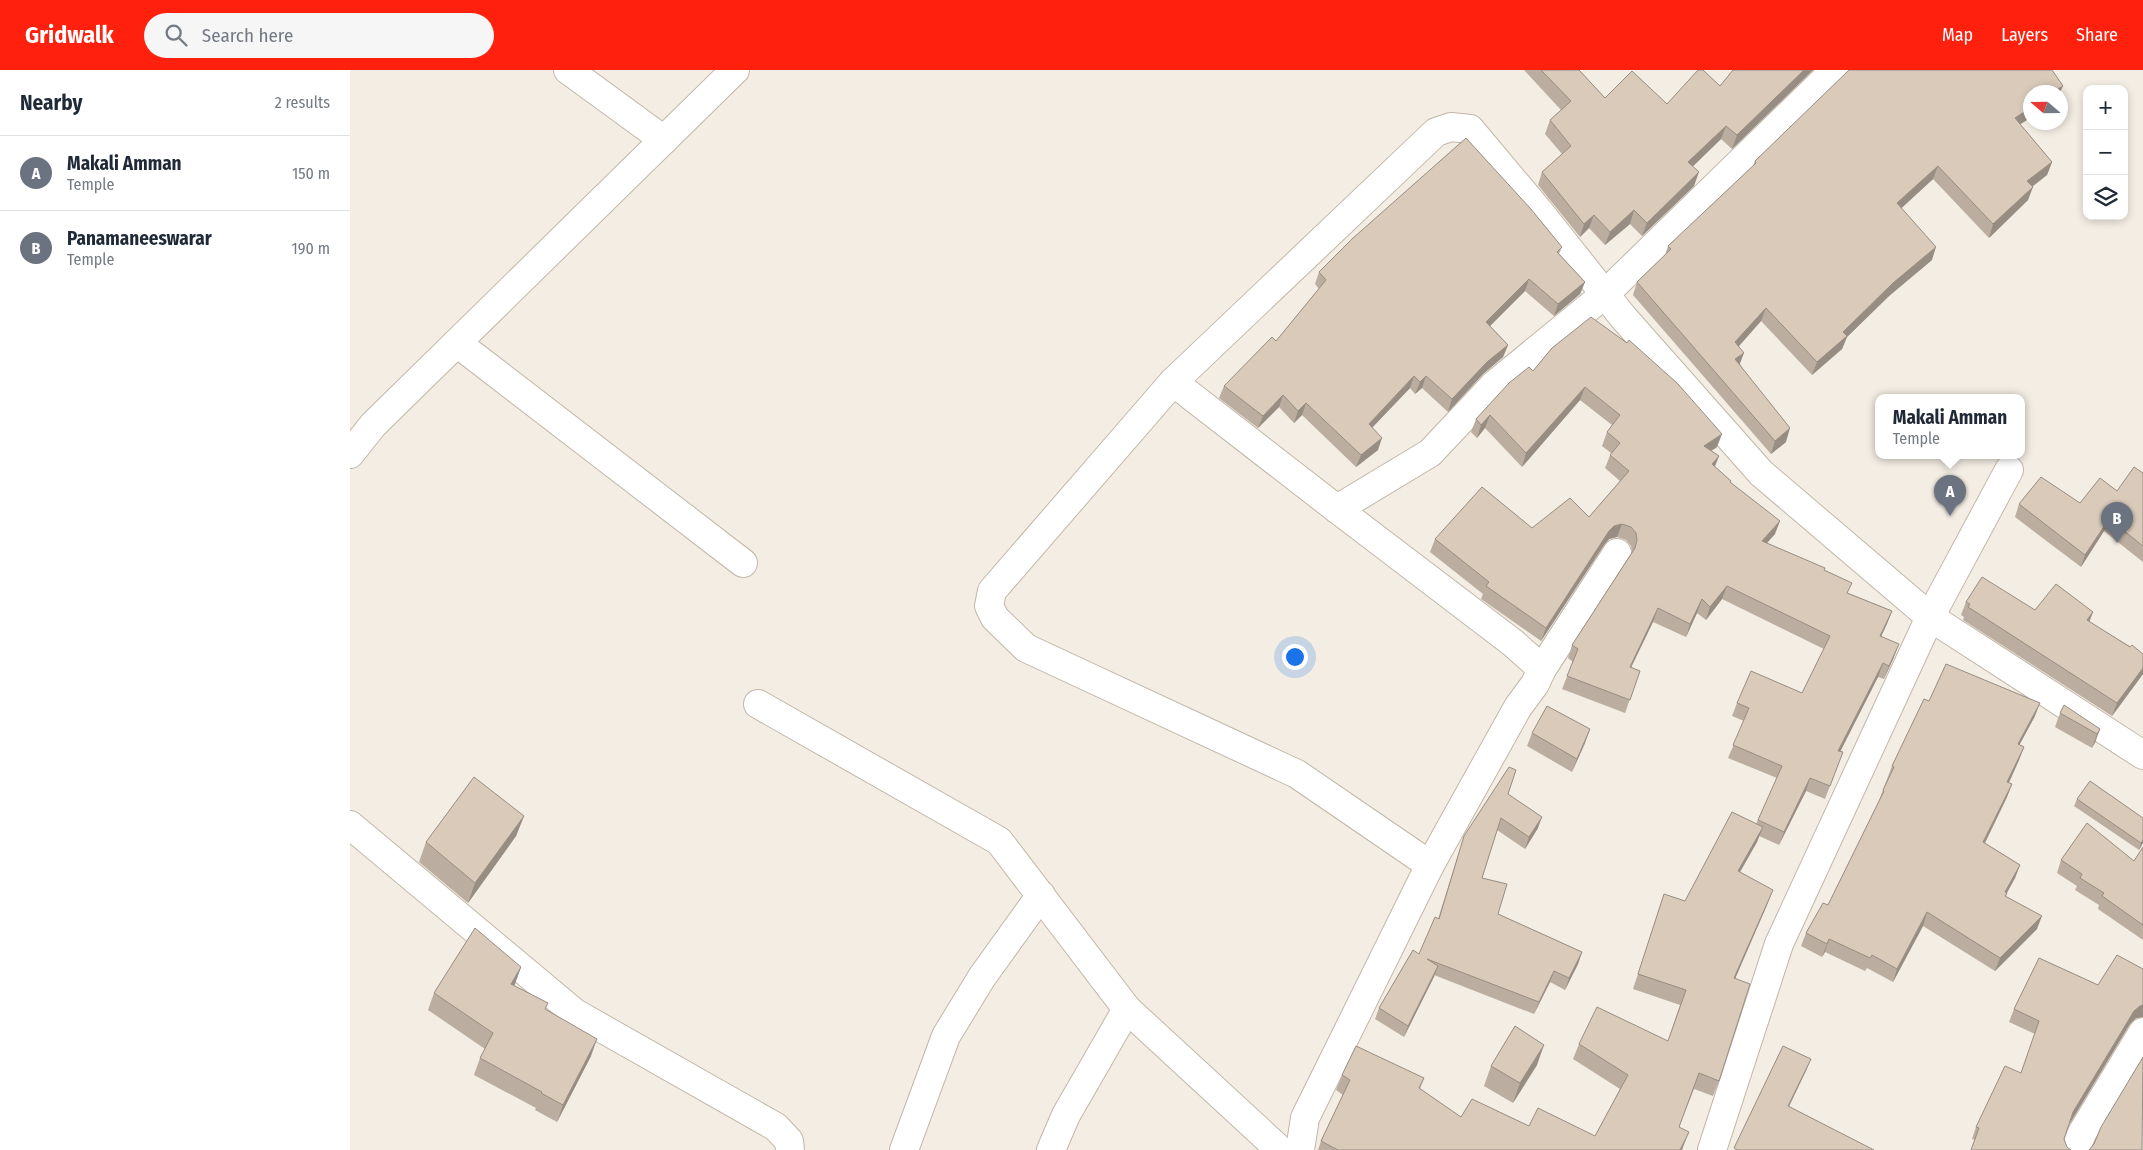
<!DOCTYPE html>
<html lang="en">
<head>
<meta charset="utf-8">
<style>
  body { margin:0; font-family:"Fira Sans Condensed",sans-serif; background:#f6f6f7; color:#1f2937 }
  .controls { position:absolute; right:15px; top:15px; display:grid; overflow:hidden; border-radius:10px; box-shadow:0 2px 8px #0003 }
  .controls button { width:45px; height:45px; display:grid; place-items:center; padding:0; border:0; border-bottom:1px solid #e0e1e3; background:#fff; color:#1f2937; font:25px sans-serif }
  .compass { position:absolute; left:1673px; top:15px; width:45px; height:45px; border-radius:50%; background:#fff; box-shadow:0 2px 8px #0003; rotate:290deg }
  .you { position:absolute; left:944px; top:586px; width:18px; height:18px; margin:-12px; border:4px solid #fff; border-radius:50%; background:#1a73e8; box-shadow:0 0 0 8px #1a73e833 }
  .badge { display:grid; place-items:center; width:32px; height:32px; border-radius:50%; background:#ff200e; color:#fff; font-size:16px; font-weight:700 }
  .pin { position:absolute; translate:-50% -41px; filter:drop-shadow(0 1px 2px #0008) }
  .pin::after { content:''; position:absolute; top:26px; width:18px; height:15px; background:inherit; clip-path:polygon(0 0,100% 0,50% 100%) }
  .popup { position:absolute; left:1525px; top:324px; width:150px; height:65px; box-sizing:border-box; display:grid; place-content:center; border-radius:10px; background:#fff; filter:drop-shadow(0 1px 4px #0005); font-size:16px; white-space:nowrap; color:#747a83 }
  .popup b { font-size:19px; color:#1f2937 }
  .popup::after { content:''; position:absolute; left:50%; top:100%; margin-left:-10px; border:10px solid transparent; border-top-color:#fff }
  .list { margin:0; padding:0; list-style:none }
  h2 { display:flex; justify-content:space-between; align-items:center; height:65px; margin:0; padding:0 20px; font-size:21px }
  h2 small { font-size:16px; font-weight:400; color:#747a83 }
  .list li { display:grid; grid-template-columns:32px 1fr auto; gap:15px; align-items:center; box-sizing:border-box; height:75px; padding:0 20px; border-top:1px solid #e0e1e3 }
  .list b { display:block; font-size:19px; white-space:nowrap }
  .list p { margin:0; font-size:16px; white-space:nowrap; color:#747a83 }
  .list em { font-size:16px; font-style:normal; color:#747a83 }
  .icon { flex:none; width:28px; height:28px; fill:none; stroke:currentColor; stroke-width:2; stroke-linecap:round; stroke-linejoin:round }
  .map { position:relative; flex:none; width:1793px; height:1080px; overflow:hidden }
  header { display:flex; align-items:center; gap:30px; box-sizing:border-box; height:70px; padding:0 25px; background:#ff200e; color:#fff }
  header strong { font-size:24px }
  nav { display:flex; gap:28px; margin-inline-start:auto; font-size:18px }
  .search { width:350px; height:45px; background:#f6f6f7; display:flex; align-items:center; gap:12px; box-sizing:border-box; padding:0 18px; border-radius:28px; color:#747a83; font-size:19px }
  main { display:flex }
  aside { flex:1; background:#fff }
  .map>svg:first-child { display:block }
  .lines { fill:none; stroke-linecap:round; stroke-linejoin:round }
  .minor-casing { stroke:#c2b7a7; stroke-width:30 }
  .minor { stroke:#fff; stroke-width:28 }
  .wall { fill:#bbaea0 }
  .shaded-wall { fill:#988d82 }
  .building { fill:#d9caba; stroke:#988d82 }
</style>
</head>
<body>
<header>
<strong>Gridwalk</strong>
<div class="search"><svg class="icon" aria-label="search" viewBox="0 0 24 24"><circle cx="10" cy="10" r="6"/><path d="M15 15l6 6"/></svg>Search here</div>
<nav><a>Map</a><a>Layers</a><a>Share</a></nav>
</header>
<main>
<aside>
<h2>Nearby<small>2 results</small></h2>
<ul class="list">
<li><span class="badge" style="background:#6b7280">A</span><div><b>Makali Amman</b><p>Temple</p></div><em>150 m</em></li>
<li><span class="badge" style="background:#6b7280">B</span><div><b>Panamaneeswarar</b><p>Temple</p></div><em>190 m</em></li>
</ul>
</aside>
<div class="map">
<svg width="1793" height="1080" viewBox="0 0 1793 1080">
  <rect width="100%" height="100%" fill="#f3ede3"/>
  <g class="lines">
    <defs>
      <g id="minor">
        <polyline points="218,0 314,70"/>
        <polyline points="107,273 393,493"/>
        <polyline points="823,312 987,439 1163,573 1192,599 1185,614 1168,637 1080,795 955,1048 950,1080"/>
        <polyline points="0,384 23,355 385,0"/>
        <polyline points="987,439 1080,383 1144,315 1255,224 1485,0"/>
        <polyline points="1192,599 1267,483"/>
        <polyline points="408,634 649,771 777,939 716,1045 701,1080"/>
        <polyline points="0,755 225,943 426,1057 439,1071 440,1080"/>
        <polyline points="1080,795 947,704 676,578 645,548 639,536 642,521 823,312 1086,62 1101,57 1120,59 1188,140 1273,247 1411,403 1580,547 1793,685"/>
        <polyline points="777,939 930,1080"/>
        <polyline points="554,1080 596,966 632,907 691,825"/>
        <polyline points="1362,1080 1429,874 1580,547 1659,400"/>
        <polyline points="1725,1080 1732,1063 1793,962"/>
      </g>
    </defs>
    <use href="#minor" class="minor-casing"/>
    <use href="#minor" class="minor"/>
  </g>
  <g class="wall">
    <polygon points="1174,0 1229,0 1255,28 1317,34 1370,16 1383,0 1463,0 1382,79 1371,69 1342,97 1344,116 1292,166 1280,154 1255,175 1239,158 1230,167 1188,115 1192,102 1212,84 1195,64 1200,50 1211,40"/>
    <polygon points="1680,22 1680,48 1670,54 1702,92 1697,105 1682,117 1678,130 1639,168 1583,109 1551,138 1582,190 1539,226 1497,267 1492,279 1462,305 1411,251 1389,276 1390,294 1436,372 1421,384 1283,225 1287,212 1315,185 1318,176 1403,96 1405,91"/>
    <polygon points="1212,177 1209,184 1235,212 1230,224 1204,246 1175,221 1140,256 1158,275 1153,287 1133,304 1098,342 1072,318 1065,324 1060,318 1022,358 1028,380 1006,397 952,345 944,353 929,337 908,358 869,328 874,316 926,271 969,219 965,214 969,202"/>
    <polygon points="1202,278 1367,377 1361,381 1365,397 1381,411 1380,412 1425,464 1417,473 1474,500 1498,523 1542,541 1531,567 1544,587 1534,609 1528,607 1490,681 1493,682 1475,729 1456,721 1429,775 1409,766 1407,772 1390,802 1417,835 1385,908 1369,1011 1363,1026 1344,1019 1329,1057 1333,1077 1332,1080 968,1080 971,1071 993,1025 986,1020 992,1005 1074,1008 1070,1019 1111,1047 1179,1056 1245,1066 1270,1019 1223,989 1229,974 1318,971 1330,935 1283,919 1314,824 1335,831 1406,754 1427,708 1378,688 1394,651 1382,646 1387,633 1452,623 1474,579 1372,529 1356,550 1347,543 1336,567 1303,552 1281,597 1290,601 1275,643 1212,619 1223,592 1218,588 1222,575 1282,482 1281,476 1276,470 1267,467 1259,469 1254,475 1191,571 1131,529 1133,524 1080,482 1085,469 1182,458 1239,447 1270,411 1255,398 1261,383 1252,376 1257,362 1262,355 1230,330 1172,397 1135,358 1127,368 1121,362 1126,349 1183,301"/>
    <polygon points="1793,403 1793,492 1754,461 1731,497 1665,447 1669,434 1730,433 1767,421"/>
    <polygon points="1616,532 1685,540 1743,542 1739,552 1793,584 1793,604 1762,646 1613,550 1614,547 1611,545"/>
    <polygon points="1579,631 1685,646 1669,675 1674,677 1669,690 1659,713 1662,714 1657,727 1635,773 1670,795 1665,808 1657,823 1656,827 1687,859 1645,901 1573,856 1543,912 1517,898 1515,901 1475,882 1472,887 1451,876 1456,863 1478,835 1528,733 1542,696"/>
    <polygon points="1710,643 1750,659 1742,678 1705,657"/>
    <polygon points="1182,663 1235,673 1222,702 1177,676"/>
    <polygon points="1158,724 1188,758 1175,779 1147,760 1132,808 1148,844 1232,882 1228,894 1215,920 1200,912 1184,944 1084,905 1054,967 1025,949 1029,938 1069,884 1088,849 1114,766"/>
    <polygon points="1727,729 1793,748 1793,773 1789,780 1724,736"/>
    <polygon points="174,746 166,766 118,833 69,792 76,772"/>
    <polygon points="1793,777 1793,870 1748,839 1749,835 1725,820 1727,816 1707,803 1711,790 1784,791"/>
    <polygon points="171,897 164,916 195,939 241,986 207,1052 185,1040 186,1038 124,1005 130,988 135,979 78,940 84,923"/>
    <polygon points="1793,899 1793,947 1786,948 1780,954 1625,1070 1622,1069 1626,1057 1671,1003 1685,964 1659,952 1664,939 1748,915"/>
    <polygon points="1187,995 1163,1033 1134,1016 1141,996"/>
  </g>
  <g class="shaded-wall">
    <polygon points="1454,0 1463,0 1382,79 1387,65"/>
    <polygon points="1713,16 1710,22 1703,22"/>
    <polygon points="1680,38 1680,48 1660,61 1665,48"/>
    <polygon points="1376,56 1371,69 1333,106 1338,92"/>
    <polygon points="1702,92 1697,105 1672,124 1677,111"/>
    <polygon points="1588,96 1583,109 1542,147 1547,133"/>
    <polygon points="1349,102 1344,116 1292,166 1297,153"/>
    <polygon points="1683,117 1678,130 1639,168 1643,154"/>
    <polygon points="1284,140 1280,154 1255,175 1260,162"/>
    <polygon points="1244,145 1239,158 1230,167 1234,154"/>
    <polygon points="1586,177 1582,190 1539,226 1497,267 1492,279 1462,305 1467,292 1493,262 1543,213"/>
    <polygon points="1179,209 1175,221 1132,264 1136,252"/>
    <polygon points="1235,212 1230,224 1204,246 1208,234"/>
    <polygon points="1416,238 1411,251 1381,285 1385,272"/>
    <polygon points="1158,275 1153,287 1133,304 1098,342 1102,329 1137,292"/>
    <polygon points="1394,283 1389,296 1385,289"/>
    <polygon points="1064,306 1060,318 1014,366 1019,354"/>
    <polygon points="1076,306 1072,318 1065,324 1070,312"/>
    <polygon points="1235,317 1230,330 1172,397 1176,383"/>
    <polygon points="933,325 929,337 908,358 913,346"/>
    <polygon points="956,333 952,345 944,353 948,341"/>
    <polygon points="1140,345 1135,358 1127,368 1131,355"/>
    <polygon points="1440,358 1436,372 1421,384 1425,371"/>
    <polygon points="1372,364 1367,377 1349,389 1354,376"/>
    <polygon points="1032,368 1028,380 1006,397 1011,385"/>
    <polygon points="1369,386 1364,399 1362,394"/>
    <polygon points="1759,449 1754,461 1731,497 1735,485"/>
    <polygon points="1430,451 1425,464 1407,484 1412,471"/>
    <polygon points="1272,454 1267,467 1259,469 1254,475 1191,571 1196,558 1259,461 1264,456"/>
    <polygon points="1377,516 1372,529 1356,550 1360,537"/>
    <polygon points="1352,529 1347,543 1336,567 1340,554"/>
    <polygon points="1308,538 1303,552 1275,610 1280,597"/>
    <polygon points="1542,541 1537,554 1525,579 1530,566"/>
    <polygon points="1743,542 1738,555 1737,550"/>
    <polygon points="1549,574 1544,587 1534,609 1539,596"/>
    <polygon points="1533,593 1528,607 1484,694 1488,681"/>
    <polygon points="1793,598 1793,604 1762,646 1767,633"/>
    <polygon points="1690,633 1685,646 1663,687 1668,674"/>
    <polygon points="1240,659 1235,673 1222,702 1227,689"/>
    <polygon points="1750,659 1745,673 1742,678 1747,664"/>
    <polygon points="1674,677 1669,690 1653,725 1657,712"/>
    <polygon points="1460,708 1456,721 1429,775 1434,762"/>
    <polygon points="1662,714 1657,727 1629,785 1633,772"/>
    <polygon points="174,746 166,766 118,833 125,813"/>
    <polygon points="1192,747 1188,758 1175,779 1179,767"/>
    <polygon points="1413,757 1407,772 1382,816 1388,801"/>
    <polygon points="1793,770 1793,773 1789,780 1791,773"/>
    <polygon points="1670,795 1665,808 1650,835 1655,822"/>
    <polygon points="1423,820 1417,835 1379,923 1384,908"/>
    <polygon points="1577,842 1573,856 1543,912 1547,899"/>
    <polygon points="1692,846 1687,859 1645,901 1650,888"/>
    <polygon points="1479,869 1475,882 1472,887 1477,874"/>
    <polygon points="1232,882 1228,894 1215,920 1219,908"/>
    <polygon points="1088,896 1084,907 1054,967 1058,956"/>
    <polygon points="171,897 165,914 155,931 161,914"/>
    <polygon points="1204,901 1200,912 1184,944 1189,932"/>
    <polygon points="1793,935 1793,947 1786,948 1780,954 1719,1055 1723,1042 1784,941 1790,936"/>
    <polygon points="247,969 241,986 207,1052 213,1035"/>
    <polygon points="1194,975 1187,995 1163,1033 1170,1013"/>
    <polygon points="1461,989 1456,1001 1433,1049 1438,1036"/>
    <polygon points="1339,1062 1333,1077 1332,1080 1330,1080"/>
  </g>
  <g class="building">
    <polygon points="1191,0 1229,0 1255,28 1282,1 1317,34 1348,0 1353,0 1370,16 1383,0 1454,0 1387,65 1376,56 1338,92 1349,102 1297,153 1284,140 1260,162 1244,145 1234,154 1192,102 1221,76 1200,50 1221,31"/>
    <polygon points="1499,0 1702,0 1713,16 1703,22 1680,22 1680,38 1665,48 1702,92 1677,111 1683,117 1643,154 1588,96 1547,133 1586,177 1543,213 1493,262 1497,266 1467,292 1416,238 1385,272 1394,283 1385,289 1440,358 1425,371 1287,212 1321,179 1318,176 1406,93 1405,91"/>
    <polygon points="1116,68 1180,138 1212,177 1207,182 1235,212 1208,234 1179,209 1136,252 1158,275 1137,292 1102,329 1076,306 1070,312 1064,306 1019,354 1032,368 1011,385 956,333 948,341 933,325 913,346 874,316 922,267 926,271 976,210 969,202 1002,169"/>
    <polygon points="1241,247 1277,273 1279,270 1328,314 1372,364 1354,376 1369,386 1362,394 1381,411 1380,412 1430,451 1412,471 1475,498 1474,500 1502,513 1497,523 1542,541 1530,566 1549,574 1539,596 1533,593 1488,681 1493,682 1480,716 1460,708 1434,762 1408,750 1432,696 1383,675 1399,638 1387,633 1401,601 1452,623 1480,566 1377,516 1360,537 1352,529 1340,554 1308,538 1280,597 1290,601 1280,630 1217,606 1228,579 1222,575 1285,478 1287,470 1286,463 1281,457 1272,454 1264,456 1259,461 1196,558 1136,516 1139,512 1085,469 1132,417 1182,458 1220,428 1239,447 1279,401 1260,385 1270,373 1257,362 1270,345 1235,317 1176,383 1140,345 1131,355 1126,349 1159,313 1179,297 1183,301 1202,278"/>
    <polygon points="1784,397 1793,403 1793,476 1759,449 1735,485 1669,434 1691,407 1730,433 1750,408 1767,421"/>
    <polygon points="1632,507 1685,540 1706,514 1743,542 1737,550 1780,577 1782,575 1793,584 1793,598 1767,633 1618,537 1620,534 1616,532"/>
    <polygon points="1596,594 1690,633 1668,674 1674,677 1657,712 1662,714 1633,772 1670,795 1655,822 1657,823 1655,826 1692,846 1650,888 1577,842 1547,899 1522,885 1520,888 1479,869 1477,874 1456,863 1473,833 1478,835 1534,721 1533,720 1544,697 1542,696 1574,629 1579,631"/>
    <polygon points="1714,635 1750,659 1747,664 1710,643"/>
    <polygon points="1197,636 1240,659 1227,689 1182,663"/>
    <polygon points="1159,697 1166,700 1158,724 1192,747 1179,767 1151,748 1132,808 1157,814 1148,844 1232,882 1219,908 1204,901 1189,932 1077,889 1088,896 1058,956 1029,938 1063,880 1069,884 1085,847 1089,849 1114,766"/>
    <polygon points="124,707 174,746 125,813 76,772"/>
    <polygon points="1740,711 1793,748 1793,770 1791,773 1727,729"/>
    <polygon points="1382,742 1413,757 1388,801 1423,820 1384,908 1400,914 1369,1011 1349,1003 1329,1057 1339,1062 1330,1080 988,1080 971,1071 1000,1010 992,1005 1006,976 1074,1008 1069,1018 1111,1047 1122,1029 1179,1056 1188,1038 1245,1066 1278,1005 1229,974 1247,937 1318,971 1336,920 1288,904 1314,824 1335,831"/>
    <polygon points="1737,753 1784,791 1793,777 1793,855 1752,826 1754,823 1730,808 1732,804 1711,790"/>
    <polygon points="125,858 171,897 161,914 198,933 195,939 247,969 213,1035 191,1023 192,1022 130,988 143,963 84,923"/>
    <polygon points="1767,885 1793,899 1793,935 1790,936 1784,941 1723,1042 1714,1069 1717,1077 1721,1080 1621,1080 1629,1058 1626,1057 1655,996 1671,1003 1689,951 1664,939 1689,888 1748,915"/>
    <polygon points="1165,956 1194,975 1170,1013 1141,996"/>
    <polygon points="1433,976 1461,989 1438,1036 1524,1080 1387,1080 1384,1078"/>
    <polygon points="1793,987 1792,1080 1739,1080 1744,1074 1751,1057"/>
  </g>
</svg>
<div class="controls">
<button>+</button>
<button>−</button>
<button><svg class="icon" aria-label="layers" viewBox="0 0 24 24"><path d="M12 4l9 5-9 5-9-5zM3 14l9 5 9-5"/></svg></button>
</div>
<svg class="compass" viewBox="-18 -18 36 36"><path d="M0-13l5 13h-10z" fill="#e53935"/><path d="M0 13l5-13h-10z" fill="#747a83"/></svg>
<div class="you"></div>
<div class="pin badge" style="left:1600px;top:446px;background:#6b7280">A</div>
<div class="popup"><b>Makali Amman</b>Temple</div>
<div class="pin badge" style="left:1767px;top:473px;background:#6b7280">B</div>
</div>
</main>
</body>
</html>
